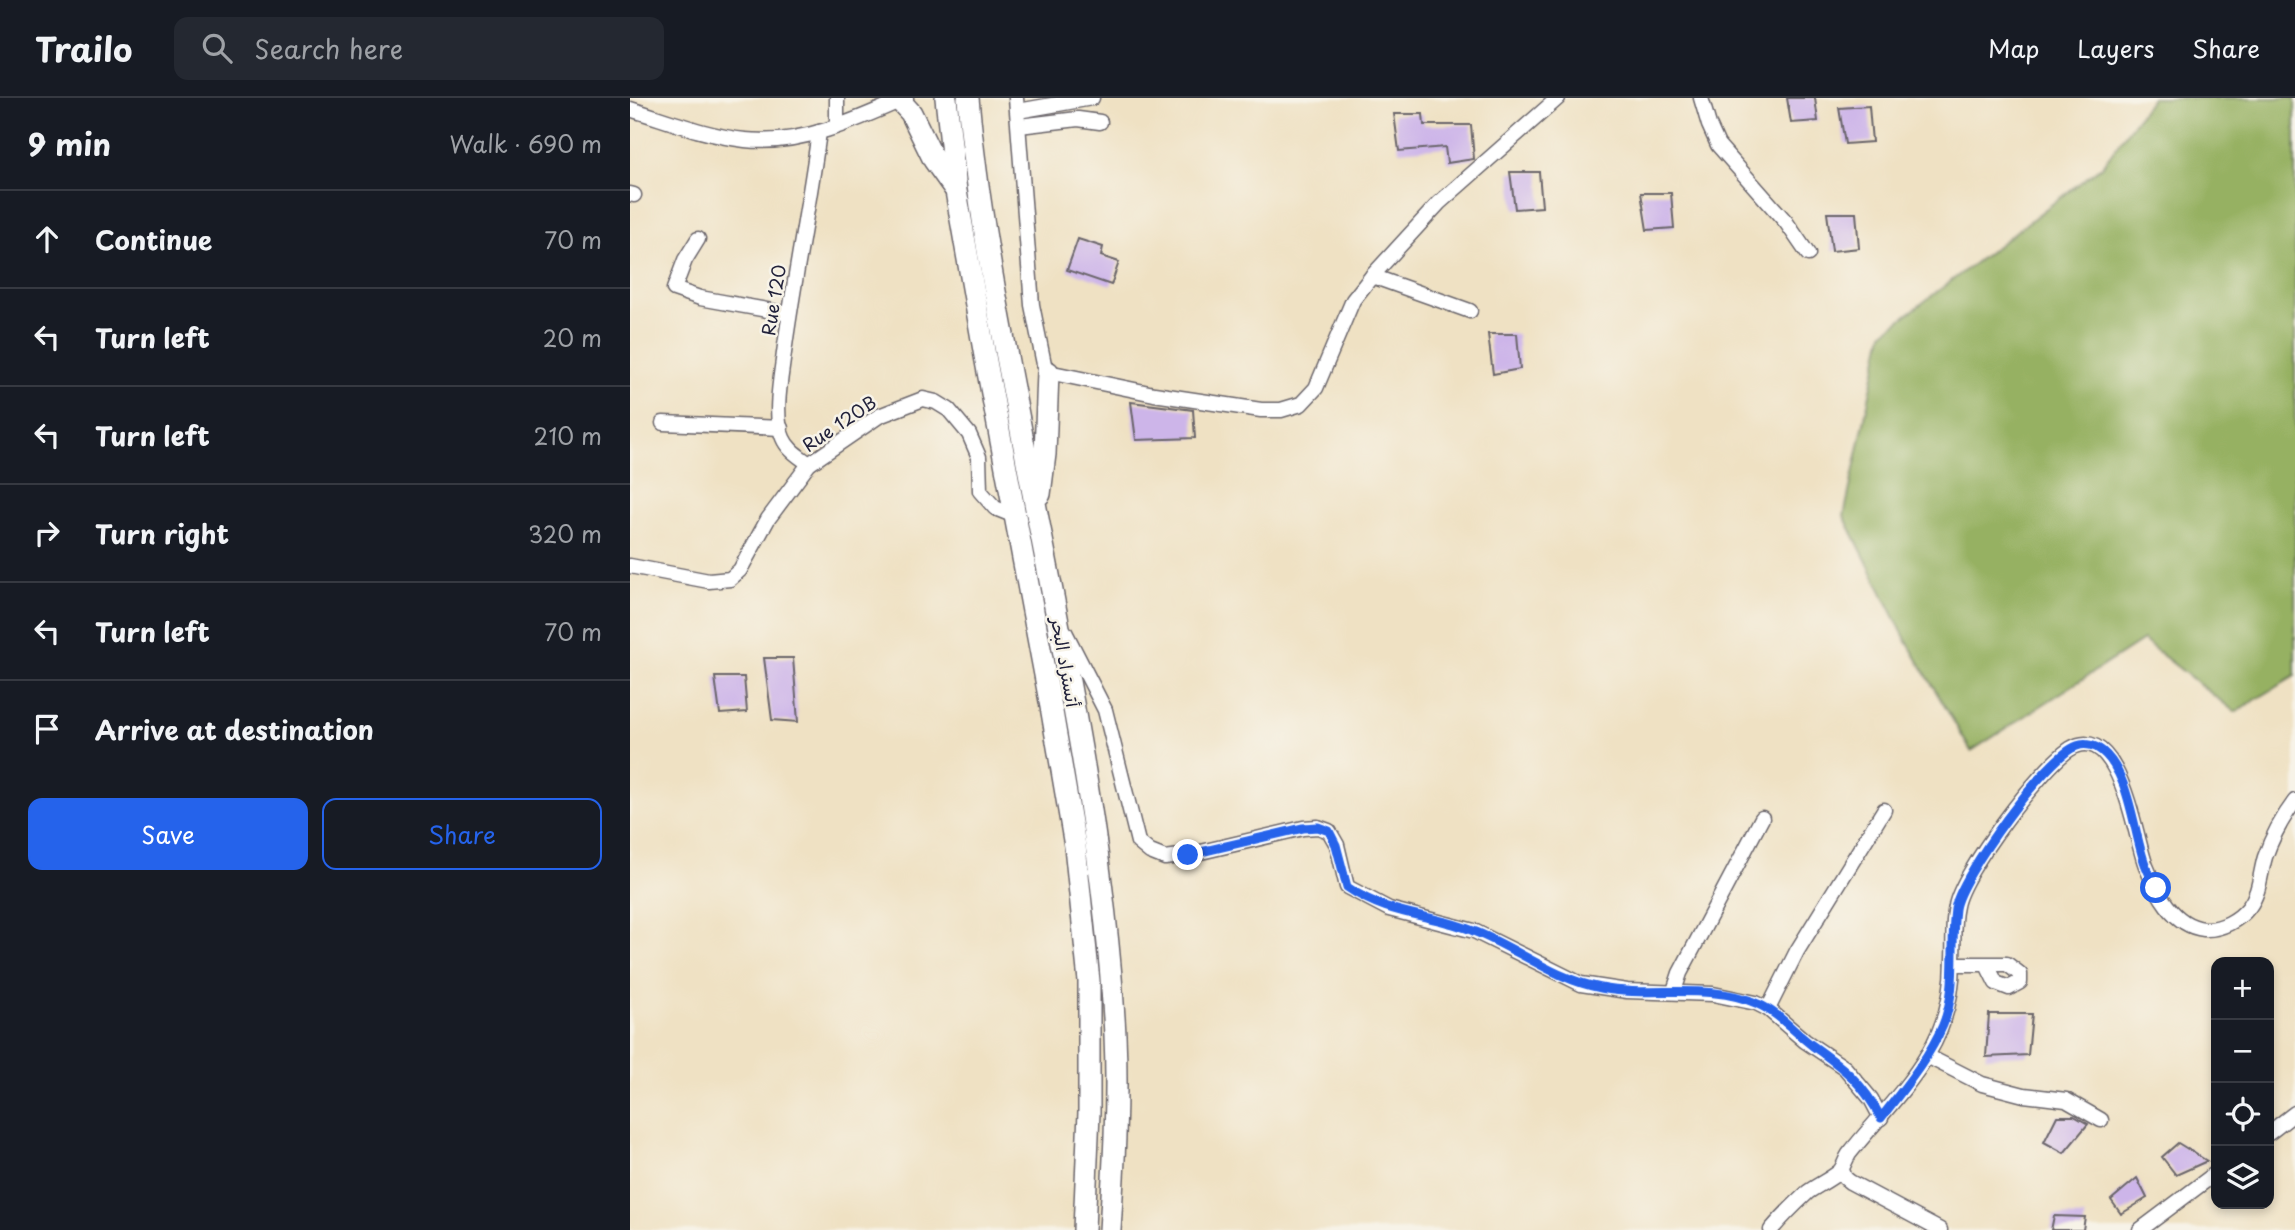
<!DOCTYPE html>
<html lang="en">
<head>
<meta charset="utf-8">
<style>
  body { margin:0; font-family:"Playpen Sans","Playpen Sans Arabic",sans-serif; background:#242831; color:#f1f3f6 }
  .controls { position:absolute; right:21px; bottom:21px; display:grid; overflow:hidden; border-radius:14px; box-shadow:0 4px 10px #0003 }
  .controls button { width:63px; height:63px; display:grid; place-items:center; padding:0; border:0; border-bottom:2px solid #363941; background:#171b24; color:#f1f3f6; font:35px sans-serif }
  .stop { position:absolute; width:21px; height:21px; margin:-16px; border:5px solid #2563eb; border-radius:50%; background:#fff }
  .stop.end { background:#2563eb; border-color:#fff; box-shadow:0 2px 7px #0008 }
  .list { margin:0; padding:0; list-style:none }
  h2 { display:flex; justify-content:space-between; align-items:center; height:91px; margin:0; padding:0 28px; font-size:30px }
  h2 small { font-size:23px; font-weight:400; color:#9ea1a6 }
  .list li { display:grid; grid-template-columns:46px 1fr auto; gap:21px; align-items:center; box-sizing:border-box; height:98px; padding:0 28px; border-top:2px solid #363941 }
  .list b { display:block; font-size:26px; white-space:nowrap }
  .list em { font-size:23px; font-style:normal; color:#9ea1a6 }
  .actions { display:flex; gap:14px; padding:21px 28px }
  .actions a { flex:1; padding:16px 0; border:2px solid #2563eb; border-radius:14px; text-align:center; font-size:24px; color:#2563eb }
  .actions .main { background:#2563eb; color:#fff }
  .icon { flex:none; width:38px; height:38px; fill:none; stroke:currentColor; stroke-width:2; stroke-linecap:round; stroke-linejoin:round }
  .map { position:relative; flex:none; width:1665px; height:1132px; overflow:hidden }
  header { display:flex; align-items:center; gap:42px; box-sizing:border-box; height:98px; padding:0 35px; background:#171b24; border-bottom:2px solid #363941 }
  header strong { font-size:33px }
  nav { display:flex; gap:38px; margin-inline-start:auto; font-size:24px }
  .search { width:490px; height:63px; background:#242831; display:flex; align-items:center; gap:18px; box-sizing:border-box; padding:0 24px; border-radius:14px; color:#9ea1a6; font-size:26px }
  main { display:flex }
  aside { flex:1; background:#171b24 }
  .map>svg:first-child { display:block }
  .forest { fill:#96b162; stroke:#5c6a4e; stroke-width:2 }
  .building { fill:#cdb5e9 }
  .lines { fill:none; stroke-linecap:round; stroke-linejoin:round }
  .minor-casing { stroke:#6a656b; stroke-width:17 }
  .highway-casing { stroke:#6a656b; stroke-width:24 }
  .minor { stroke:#fff; stroke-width:14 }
  .highway { stroke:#fff; stroke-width:21 }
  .route { stroke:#2563eb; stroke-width:9 }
  .labels { text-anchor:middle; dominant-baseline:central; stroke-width:5; stroke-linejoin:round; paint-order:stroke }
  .street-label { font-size:18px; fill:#22223b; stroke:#f7f3e8 }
</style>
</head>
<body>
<header>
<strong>Trailo</strong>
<div class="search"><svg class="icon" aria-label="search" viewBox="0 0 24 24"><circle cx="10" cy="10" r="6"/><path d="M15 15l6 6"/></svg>Search here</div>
<nav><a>Map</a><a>Layers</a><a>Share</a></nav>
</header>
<main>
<aside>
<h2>9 min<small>Walk · 690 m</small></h2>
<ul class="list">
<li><svg class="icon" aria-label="ahead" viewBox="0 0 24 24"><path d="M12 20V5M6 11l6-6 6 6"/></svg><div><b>Continue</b></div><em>70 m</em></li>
<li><svg class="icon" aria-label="left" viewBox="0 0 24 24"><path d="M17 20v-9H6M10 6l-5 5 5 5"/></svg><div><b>Turn left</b></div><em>20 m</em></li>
<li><svg class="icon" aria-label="left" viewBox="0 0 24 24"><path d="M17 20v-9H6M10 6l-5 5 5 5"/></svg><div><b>Turn left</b></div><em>210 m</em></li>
<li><svg class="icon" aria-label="right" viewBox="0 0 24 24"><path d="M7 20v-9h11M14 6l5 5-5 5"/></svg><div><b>Turn right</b></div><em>320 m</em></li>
<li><svg class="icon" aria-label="left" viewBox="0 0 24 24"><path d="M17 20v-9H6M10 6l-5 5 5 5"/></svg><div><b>Turn left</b></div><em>70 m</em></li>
<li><svg class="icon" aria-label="arrive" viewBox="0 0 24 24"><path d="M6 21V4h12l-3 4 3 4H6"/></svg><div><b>Arrive at destination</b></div></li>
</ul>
<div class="actions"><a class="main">Save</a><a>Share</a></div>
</aside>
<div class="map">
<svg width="1665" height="1132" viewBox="0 0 1665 1132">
  <rect width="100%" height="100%" fill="#f7f3e8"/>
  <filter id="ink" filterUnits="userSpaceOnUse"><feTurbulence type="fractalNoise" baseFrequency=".0143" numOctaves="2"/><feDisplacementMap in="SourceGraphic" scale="14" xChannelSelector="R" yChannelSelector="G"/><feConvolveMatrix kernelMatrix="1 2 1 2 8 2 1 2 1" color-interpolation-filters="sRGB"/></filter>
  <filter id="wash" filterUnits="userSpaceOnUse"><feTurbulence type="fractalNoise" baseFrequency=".00686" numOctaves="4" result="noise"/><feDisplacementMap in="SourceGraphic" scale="28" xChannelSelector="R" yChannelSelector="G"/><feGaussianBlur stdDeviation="1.57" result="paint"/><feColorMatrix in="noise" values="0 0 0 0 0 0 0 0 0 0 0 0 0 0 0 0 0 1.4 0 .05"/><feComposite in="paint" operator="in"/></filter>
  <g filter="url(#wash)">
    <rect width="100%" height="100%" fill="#efe1c3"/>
    <polygon class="forest" points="1522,0 1665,0 1665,578 1605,614 1513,542 1341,653 1276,542 1214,418 1253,235 1472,68"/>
    <g id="blocks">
      <g class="building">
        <polygon points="1157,0 1185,0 1188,23 1161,25"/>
        <polygon points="1239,8 1242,44 1215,46 1209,10"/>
        <polygon points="764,16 793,16 794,27 841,27 844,61 817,65 815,49 769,53"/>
        <polygon points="880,74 909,74 912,109 885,111"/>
        <polygon points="1011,95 1041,95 1044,130 1017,132"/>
        <polygon points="1197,115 1226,115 1229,150 1202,153"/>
        <polygon points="448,141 473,149 471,158 489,164 481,187 437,172"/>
        <polygon points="858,236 887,236 890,271 863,276"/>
        <polygon points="501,304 563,312 565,340 506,342"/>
        <polygon points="134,560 163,560 168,624 142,622"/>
        <polygon points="85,579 114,579 117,614 90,616"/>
        <polygon points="1359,916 1402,916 1398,957 1356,959"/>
        <polygon points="1427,1018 1444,1018 1458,1026 1434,1055 1414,1044"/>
        <polygon points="1548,1045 1577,1063 1546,1077 1532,1059"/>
        <polygon points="1507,1080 1517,1100 1491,1116 1481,1102"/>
        <polygon points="1424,1118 1455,1119 1453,1132 1421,1132"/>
      </g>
    </g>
  </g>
  <g filter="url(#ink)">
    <use href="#blocks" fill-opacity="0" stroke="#6a656b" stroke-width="2"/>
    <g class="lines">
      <defs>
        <g id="minor">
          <polyline points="386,0 402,207 414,266 418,274 524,296 631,312 651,312 671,306 686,290 723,202 742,178 809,105 928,0"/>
          <polyline points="1071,0 1079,27 1088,47 1156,124 1178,156"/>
          <path d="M0,11C37,22 76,38 115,42C170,48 227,22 276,0"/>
          <polyline points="388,13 462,0"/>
          <polyline points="207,27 207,0"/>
          <polyline points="389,28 448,21 470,24"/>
          <polyline points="0,96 4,97"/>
          <polyline points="68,141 55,162 44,191 70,200 159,216"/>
          <polyline points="742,178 840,213"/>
          <polyline points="33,325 151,330"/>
          <path d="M179,366C169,358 158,352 153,340C143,318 151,279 154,255C164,181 179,108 189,34"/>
          <polyline points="0,468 79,483 100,481 110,472 138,421 179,366 249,318 293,301 306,304 319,312 339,336 349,359 350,393 365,410 385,418"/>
          <polyline points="435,534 475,612 508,744 520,754 535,760 558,757 673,730 688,729 699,733 707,747 717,789 759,811 844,833 951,886 997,893 1083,896 1126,905 1138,911 1175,943 1215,970 1241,1001 1251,1020"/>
          <polyline points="1323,866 1377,866 1390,876 1390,884 1379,890 1366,885 1357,867"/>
          <polyline points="1044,893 1050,875 1132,720"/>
          <polyline points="1138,911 1167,853 1254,712"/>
          <polyline points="1297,958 1352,986 1394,997 1436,1002 1471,1022"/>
          <polyline points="1639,1035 1665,1015"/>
          <polyline points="1212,1072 1215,1080 1220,1084 1310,1132"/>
          <path d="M1141,1132C1152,1119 1165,1106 1178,1094C1188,1087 1199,1082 1209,1074C1214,1069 1215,1062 1219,1056C1245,1023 1276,993 1298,956C1316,926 1323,895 1323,861C1324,843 1322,825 1326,808C1332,774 1411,670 1440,651C1490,620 1505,742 1516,768C1526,793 1543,828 1574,831C1591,832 1609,822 1619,809C1630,794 1630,776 1635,759C1642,739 1653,719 1665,703"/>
          <polyline points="1510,1132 1586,1075"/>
        </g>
        <g id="highway">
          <polyline points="316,0 326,93 355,258 422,614 445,748 459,883 459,1014 454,1132"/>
          <path d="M338,0C349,125 375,246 398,369C434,557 475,745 485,937C488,1002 484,1067 480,1132"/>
          <polyline points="270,3 281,15 304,62 324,90"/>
          <polyline points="410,396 415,356 418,274"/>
        </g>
      </defs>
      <use href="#minor" class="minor-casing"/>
      <use href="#highway" class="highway-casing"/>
      <use href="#minor" class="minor"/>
      <use href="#highway" class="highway"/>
    </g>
  </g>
  <g class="lines" filter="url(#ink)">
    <path class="route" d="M558,757L673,730L688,729L699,733L706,747L717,789C760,819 801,815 846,834C888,851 926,882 971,890C1020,900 1081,884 1128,906C1149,915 1165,935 1183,948C1214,970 1233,985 1251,1020C1273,991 1298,962 1313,927C1328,890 1320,850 1325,811C1329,780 1418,657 1447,648C1455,645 1465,647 1472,653C1500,676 1503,733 1515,766C1518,774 1522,782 1526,790"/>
  </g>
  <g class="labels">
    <g class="street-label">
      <text transform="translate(143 202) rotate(-81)">Rue 120</text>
      <text transform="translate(209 325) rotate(-34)">Rue 120B</text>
      <text transform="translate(436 564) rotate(80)">أتستراد البحر</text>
    </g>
  </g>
</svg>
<div class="controls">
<button>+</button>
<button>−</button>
<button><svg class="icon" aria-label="locate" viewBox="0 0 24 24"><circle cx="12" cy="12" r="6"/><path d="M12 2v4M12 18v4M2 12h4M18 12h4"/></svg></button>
<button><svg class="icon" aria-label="layers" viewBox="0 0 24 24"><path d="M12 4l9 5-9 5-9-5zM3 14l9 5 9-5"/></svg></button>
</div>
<div class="stop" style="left:1526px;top:790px"></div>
<div class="stop end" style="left:558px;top:757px"></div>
</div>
</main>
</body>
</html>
